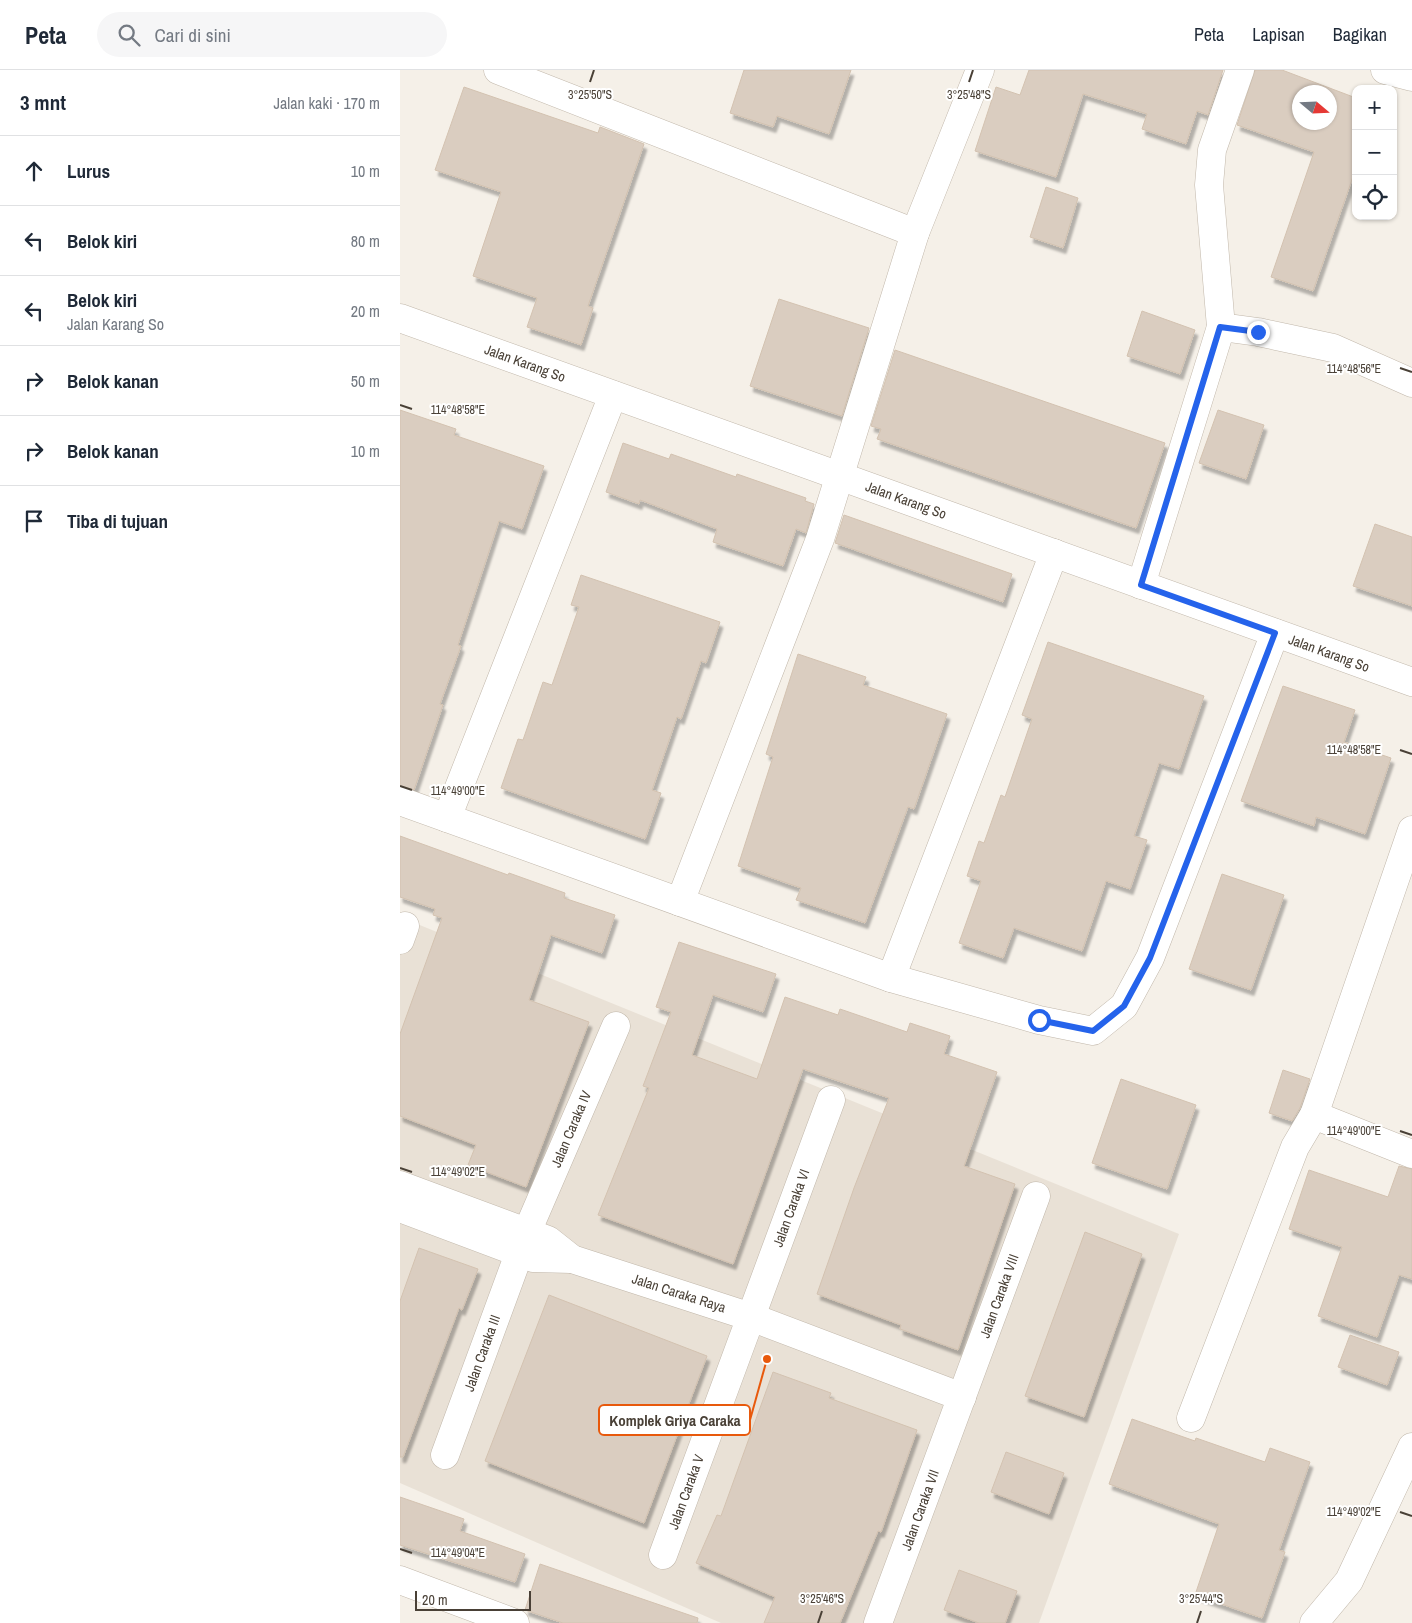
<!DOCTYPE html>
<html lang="id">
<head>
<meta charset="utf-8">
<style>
  body { margin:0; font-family:"Archivo Narrow",sans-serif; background:#f6f6f7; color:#1f2937 }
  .controls { position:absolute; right:15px; top:15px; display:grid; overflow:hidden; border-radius:10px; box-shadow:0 1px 4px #0004 }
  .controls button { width:45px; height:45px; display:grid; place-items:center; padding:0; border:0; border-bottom:1px solid #e0e1e3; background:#fff; color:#1f2937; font:25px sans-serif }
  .compass { position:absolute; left:892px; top:15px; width:45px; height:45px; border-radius:50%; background:#fff; box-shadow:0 1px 4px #0004; rotate:109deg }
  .scale { position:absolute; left:15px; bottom:12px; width:116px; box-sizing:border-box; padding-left:5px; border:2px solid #494036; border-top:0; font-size:14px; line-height:18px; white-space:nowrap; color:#494036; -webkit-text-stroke:4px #fff; paint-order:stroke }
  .stop { position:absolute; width:15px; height:15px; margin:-11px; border:4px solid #2563eb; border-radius:50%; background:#fff }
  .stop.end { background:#2563eb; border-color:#fff; box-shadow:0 1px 5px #0008 }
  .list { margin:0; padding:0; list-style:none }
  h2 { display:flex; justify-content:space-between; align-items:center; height:65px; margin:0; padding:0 20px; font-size:21px }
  h2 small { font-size:16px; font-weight:400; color:#747a83 }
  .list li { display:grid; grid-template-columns:32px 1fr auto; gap:15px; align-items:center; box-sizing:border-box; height:70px; padding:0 20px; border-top:1px solid #e0e1e3 }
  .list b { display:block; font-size:19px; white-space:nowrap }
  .list p { margin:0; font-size:16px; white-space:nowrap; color:#747a83 }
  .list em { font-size:16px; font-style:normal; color:#747a83 }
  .icon { flex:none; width:28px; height:28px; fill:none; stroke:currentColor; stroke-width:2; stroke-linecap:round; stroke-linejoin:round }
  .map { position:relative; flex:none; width:1012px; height:1553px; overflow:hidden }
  header { display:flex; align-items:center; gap:30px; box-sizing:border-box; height:70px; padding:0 25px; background:#fff; border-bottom:1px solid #e0e1e3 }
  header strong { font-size:24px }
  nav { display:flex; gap:28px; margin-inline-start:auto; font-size:18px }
  .search { width:350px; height:45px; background:#f6f6f7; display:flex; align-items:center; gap:12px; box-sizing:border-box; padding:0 18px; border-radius:28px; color:#747a83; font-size:19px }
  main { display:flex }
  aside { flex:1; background:#fff }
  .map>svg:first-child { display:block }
  .residential { fill:#e9e1d6 }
  .building { fill:#dacdc0; stroke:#d3c2b0; fill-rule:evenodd; filter:url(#shadow) }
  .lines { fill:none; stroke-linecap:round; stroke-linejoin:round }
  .minor-casing { stroke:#c1b7aa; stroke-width:29 }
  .tertiary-casing { stroke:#c1b7aa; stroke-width:29 }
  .minor { stroke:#fff; stroke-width:28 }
  .tertiary { stroke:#fff; stroke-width:28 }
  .route { stroke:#2563eb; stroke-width:6 }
  .ticks { fill:none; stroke:#494036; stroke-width:2 }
  .labels { text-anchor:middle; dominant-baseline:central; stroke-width:4; stroke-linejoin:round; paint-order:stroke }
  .street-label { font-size:14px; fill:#494036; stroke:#fff }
  .ticks-label { font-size:12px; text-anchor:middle; fill:#494036; stroke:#fff; stroke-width:4; stroke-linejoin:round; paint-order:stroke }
  .leader { fill:none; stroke:#e8590c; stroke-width:2 }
  .callout-dot { fill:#e8590c; stroke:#fff; stroke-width:2 }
  .callout { fill:#fff; stroke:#e8590c; stroke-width:2 }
  .callout-label { font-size:15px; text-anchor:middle; font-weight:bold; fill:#494036 }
</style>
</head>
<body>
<header>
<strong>Peta</strong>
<div class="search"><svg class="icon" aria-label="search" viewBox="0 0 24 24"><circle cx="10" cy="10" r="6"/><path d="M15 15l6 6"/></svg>Cari di sini</div>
<nav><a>Peta</a><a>Lapisan</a><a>Bagikan</a></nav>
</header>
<main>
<aside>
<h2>3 mnt<small>Jalan kaki · 170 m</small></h2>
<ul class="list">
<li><svg class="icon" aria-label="ahead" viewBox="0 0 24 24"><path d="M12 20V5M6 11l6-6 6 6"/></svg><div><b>Lurus</b></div><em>10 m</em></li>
<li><svg class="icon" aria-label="left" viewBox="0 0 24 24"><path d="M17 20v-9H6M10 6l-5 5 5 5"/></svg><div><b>Belok kiri</b></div><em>80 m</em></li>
<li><svg class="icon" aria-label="left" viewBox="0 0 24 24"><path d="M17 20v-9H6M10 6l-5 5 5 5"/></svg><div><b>Belok kiri</b><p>Jalan Karang So</p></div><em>20 m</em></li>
<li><svg class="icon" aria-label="right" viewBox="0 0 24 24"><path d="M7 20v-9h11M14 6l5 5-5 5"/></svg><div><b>Belok kanan</b></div><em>50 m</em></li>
<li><svg class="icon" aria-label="right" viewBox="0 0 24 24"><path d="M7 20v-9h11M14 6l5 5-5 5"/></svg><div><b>Belok kanan</b></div><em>10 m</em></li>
<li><svg class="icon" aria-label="arrive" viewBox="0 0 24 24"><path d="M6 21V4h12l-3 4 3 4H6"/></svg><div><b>Tiba di tujuan</b></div></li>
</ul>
</aside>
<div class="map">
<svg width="1012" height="1553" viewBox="0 0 1012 1553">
  <defs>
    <filter id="shadow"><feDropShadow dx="3" dy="5.5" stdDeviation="1" flood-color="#0004"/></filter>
  </defs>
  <rect width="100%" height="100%" fill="#f5f0e8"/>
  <polygon class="residential" points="0,847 779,1164 639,1553 321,1553 0,1413"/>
  <g class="building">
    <polygon points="344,0 451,0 429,64 377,46 373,57 330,43"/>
    <polygon points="629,0 823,0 808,45 797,41 786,74 742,59 747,44 683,24 656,107 575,81 596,17 620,25"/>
    <path d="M855,0H882L956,28V98L913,221L871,207L914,82L837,55ZM900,22H930V52H900Z"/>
    <polygon points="64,17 198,63 200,57 244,74 188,236 193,238 181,275 127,257 137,228 73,206 101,122 35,100"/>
    <polygon points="646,117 678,128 663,178 630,167"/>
    <polygon points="379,229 469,258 442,346 350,316"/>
    <polygon points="742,241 795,260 780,304 727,286"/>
    <polygon points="495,280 765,373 736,458 477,369 481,359 471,356"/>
    <polygon points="0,340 56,359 54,365 144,396 122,459 99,451 58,575 61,576 40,634 43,635 14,720 0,716"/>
    <polygon points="818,340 864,355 846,409 799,393"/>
    <polygon points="223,373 269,389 271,384 336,407 337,404 406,428 405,431 414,434 406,463 396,459 383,496 313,472 317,459 240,430 239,434 206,422"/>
    <polygon points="444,445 612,504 603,532 435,473"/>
    <polygon points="975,454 1012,467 1012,536 953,516"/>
    <polygon points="181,505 320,552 306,593 301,591 281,649 277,647 252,720 261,723 245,769 101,718 118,669 123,670 143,612 152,615 179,537 171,535"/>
    <polygon points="648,572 804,626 779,699 759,693 734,766 747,770 730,819 706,811 682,881 614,858 603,888 559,873 581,811 567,806 579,771 584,773 601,725 605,727 632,649 622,645"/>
    <polygon points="398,584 466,607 463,615 547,644 514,739 508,737 465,853 396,830 401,818 338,796 373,687 366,684"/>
    <polygon points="883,616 955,640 944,672 991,688 965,764 916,747 914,756 841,731"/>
    <polygon points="0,766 108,805 109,803 165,823 164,828 215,845 202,883 151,865 129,930 189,952 126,1117 68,1095 76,1075 0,1046 0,964 42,848 33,845 35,839 0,827"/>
    <polygon points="822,804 884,825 851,920 789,899"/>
    <polygon points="279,872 376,904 363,942 313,925 292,985 357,1009 385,927 438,945 440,939 507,962 510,953 550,966 544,984 597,1002 564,1096 615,1114 558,1280 500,1259 501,1255 417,1224 454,1118 489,1028 403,999 333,1194 198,1145 249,1018 243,1016 271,942 256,937"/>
    <polygon points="883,1000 910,1009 900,1038 892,1051 869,1043"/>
    <polygon points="721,1009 796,1035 767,1119 692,1093"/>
    <polygon points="999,1096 1012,1099 1012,1209 999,1205 977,1267 918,1246 942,1177 889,1159 909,1100 988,1127"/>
    <polygon points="685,1162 742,1184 684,1347 625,1326"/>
    <polygon points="19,1178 78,1199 62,1240 59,1238 3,1387 0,1387 0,1231"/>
    <polygon points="149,1225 307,1286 244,1453 85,1391"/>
    <polygon points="950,1265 999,1282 987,1315 938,1297"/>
    <polygon points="373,1302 431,1323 429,1328 517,1360 481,1462 478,1461 440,1553 364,1553 375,1527 296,1493 317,1445 321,1446"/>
    <polygon points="732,1349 795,1371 796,1368 865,1392 870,1378 910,1392 879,1480 885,1482 862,1548 795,1525 819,1454 709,1414"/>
    <polygon points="606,1382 664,1403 649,1444 591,1422"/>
    <polygon points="0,1427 64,1449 60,1461 125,1484 115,1512 0,1475"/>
    <polygon points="140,1494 298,1548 297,1553 163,1553 125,1540"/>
    <polygon points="559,1500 617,1521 605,1553 579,1553 544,1540"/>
  </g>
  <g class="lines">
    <defs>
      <g id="minor">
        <polyline points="98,0 515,163"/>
        <polyline points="985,0 1012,7"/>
        <polyline points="821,257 809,115 812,80 840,0"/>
        <polyline points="741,515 821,257 858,262 933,278 1012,313"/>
        <polyline points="0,731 491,908 639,950 693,961 724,936 750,888 875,563"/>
        <polyline points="47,748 213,325"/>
        <polyline points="280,832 420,469 515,163 580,0"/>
        <polyline points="0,870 5,856"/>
        <polyline points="491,908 654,483"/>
        <polyline points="914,1045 1012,760"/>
        <polyline points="0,1115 148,1170 172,1189 351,1247 562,1327"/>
        <polyline points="0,1138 133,1188 172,1189"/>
        <polyline points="791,1348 895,1077 914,1045 1012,1084"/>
        <polyline points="45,1385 127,1162 216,956"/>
        <polyline points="263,1485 431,1030"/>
        <polyline points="0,1510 115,1553"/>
        <polyline points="478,1553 636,1126"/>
        <polyline points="914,1553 949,1511 1012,1377"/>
      </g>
      <polyline id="tertiary" points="0,248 1012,612"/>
    </defs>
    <use href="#minor" class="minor-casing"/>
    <use href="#tertiary" class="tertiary-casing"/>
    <use href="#minor" class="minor"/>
    <use href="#tertiary" class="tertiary"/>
  </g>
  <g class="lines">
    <polyline class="route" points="639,950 693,961 724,936 750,888 875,563 741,515 820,257 858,262"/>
  </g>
  <path class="ticks" d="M190,12L194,0M569,12L573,0M1000,298L1012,302M0,335L12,339M1000,680L1012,684M0,716L12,720M1000,1061L1012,1065M0,1098L12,1102M1000,1442L1012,1446M0,1479L12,1483M418,1553L422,1541M797,1553L801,1541"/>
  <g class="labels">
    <g class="street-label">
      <text transform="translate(125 293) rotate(20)">Jalan Karang So</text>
      <text transform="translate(506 430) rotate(20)">Jalan Karang So</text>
      <text transform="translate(929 583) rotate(20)">Jalan Karang So</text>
      <text transform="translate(171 1059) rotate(-67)">Jalan Caraka IV</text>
      <text transform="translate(391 1138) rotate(-70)">Jalan Caraka VI</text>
      <text transform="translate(279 1223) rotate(18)">Jalan Caraka Raya</text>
      <text transform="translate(599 1226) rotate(-70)">Jalan Caraka VIII</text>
      <text transform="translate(82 1283) rotate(-70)">Jalan Caraka III</text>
      <text transform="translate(286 1422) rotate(-70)">Jalan Caraka V</text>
      <text transform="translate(520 1440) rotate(-70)">Jalan Caraka VII</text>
    </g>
  </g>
  <g class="ticks-label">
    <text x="190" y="29">3°25'50"S</text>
    <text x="569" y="29">3°25'48"S</text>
    <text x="954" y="303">114°48'56"E</text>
    <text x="58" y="344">114°48'58"E</text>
    <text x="954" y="684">114°48'58"E</text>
    <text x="58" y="725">114°49'00"E</text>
    <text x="954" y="1065">114°49'00"E</text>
    <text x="58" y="1106">114°49'02"E</text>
    <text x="954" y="1446">114°49'02"E</text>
    <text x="58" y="1487">114°49'04"E</text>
    <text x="422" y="1533">3°25'46"S</text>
    <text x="801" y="1533">3°25'44"S</text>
  </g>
  <path class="leader" d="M367 1289L350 1350"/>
  <circle class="callout-dot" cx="367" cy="1289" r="5"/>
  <rect class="callout" x="199" y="1335" width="151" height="30" rx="5"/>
  <g class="callout-label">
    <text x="275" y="1356">Komplek Griya Caraka</text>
  </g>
</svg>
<div class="controls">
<button>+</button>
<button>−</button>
<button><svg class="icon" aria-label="locate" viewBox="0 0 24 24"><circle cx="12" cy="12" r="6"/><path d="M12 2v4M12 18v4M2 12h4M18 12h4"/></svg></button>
</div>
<svg class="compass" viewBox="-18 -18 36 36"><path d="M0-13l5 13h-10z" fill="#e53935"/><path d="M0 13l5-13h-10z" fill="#747a83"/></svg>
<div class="scale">20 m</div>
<div class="stop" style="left:639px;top:950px"></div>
<div class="stop end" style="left:858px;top:262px"></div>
</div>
</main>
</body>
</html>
